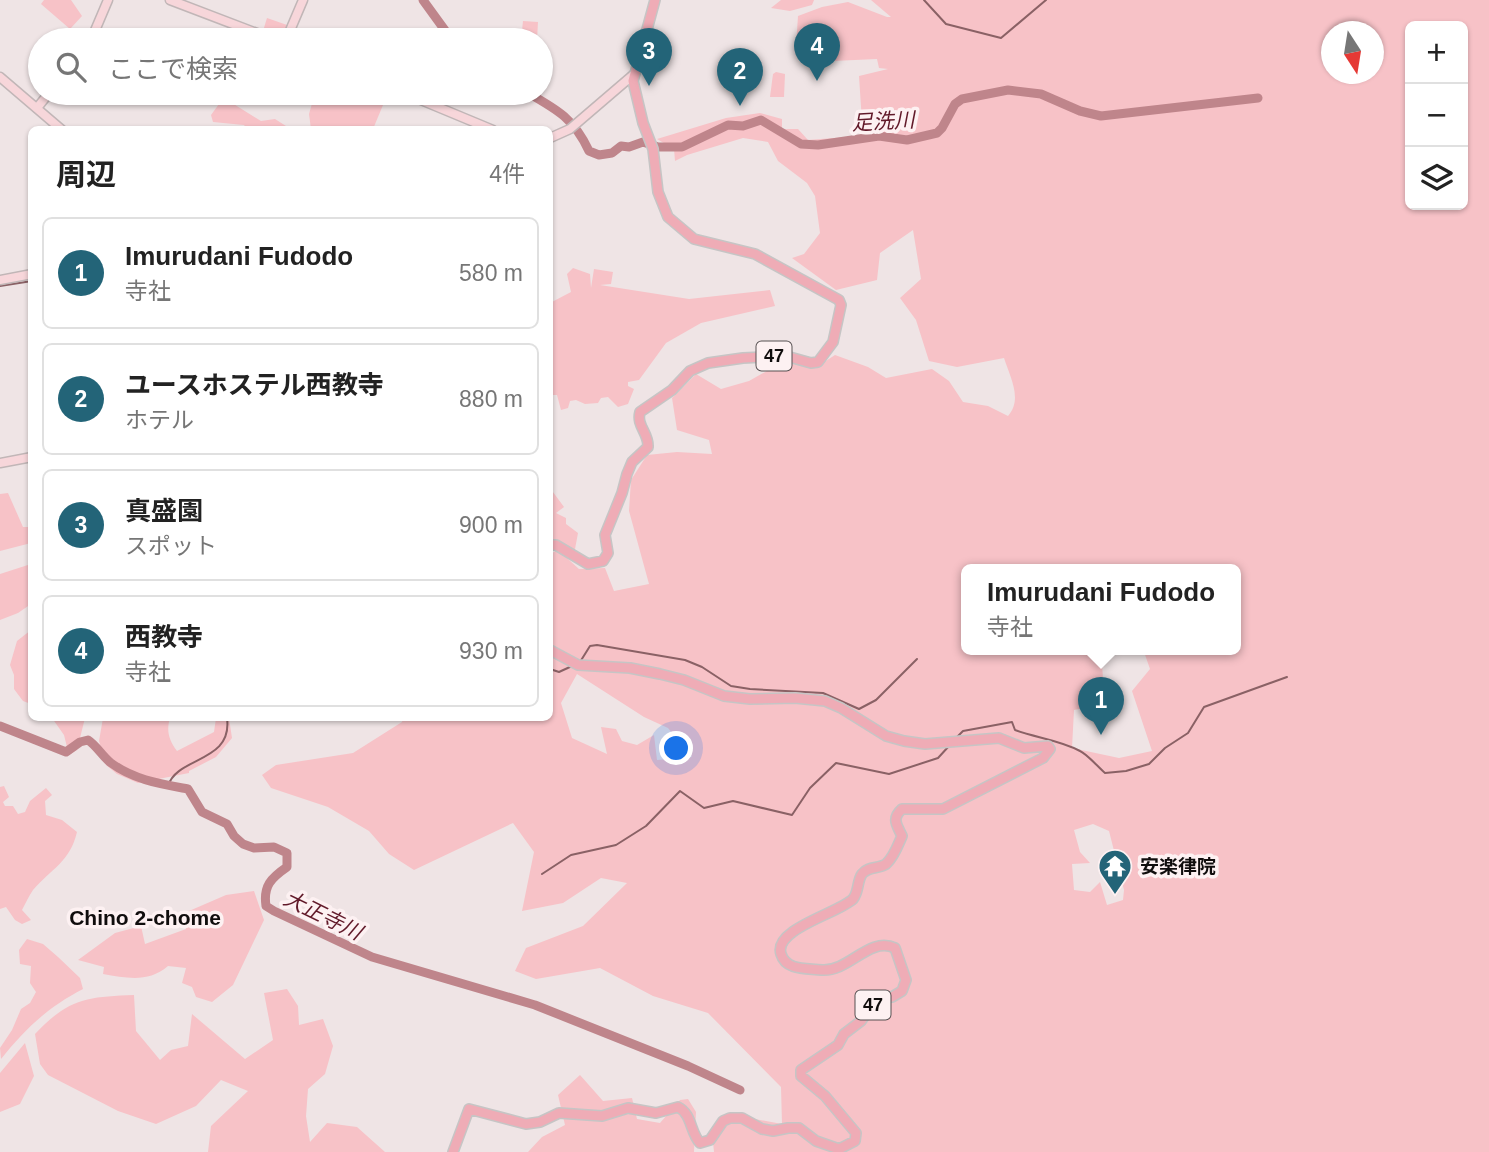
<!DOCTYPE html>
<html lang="ja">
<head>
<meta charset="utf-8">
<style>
  body { margin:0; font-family:Arial,"Noto Sans JP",sans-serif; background:#f2f2f2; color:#222 }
  .controls { position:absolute; right:21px; top:21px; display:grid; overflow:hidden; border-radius:10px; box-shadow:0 2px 5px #0004 }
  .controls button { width:63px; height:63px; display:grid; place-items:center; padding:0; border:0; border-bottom:2px solid #e0e0e0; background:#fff; color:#222; font:35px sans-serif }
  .compass { position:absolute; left:1321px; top:21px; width:63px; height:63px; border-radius:50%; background:#fff; box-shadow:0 2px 5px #0004; rotate:168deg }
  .you { position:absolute; left:677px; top:749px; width:24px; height:24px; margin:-18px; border:5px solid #fff; border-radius:50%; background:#1a73e8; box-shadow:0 0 0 10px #1a73e833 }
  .badge { display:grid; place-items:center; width:46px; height:46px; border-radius:50%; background:#236478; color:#fff; font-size:23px; font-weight:700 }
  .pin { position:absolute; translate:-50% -58px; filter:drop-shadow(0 2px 4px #0008) }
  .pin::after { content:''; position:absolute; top:37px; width:24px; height:21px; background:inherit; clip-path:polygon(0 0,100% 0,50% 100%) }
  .popup { position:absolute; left:961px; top:564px; width:280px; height:91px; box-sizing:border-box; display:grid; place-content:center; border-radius:10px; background:#fff; filter:drop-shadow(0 2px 5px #0005); font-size:23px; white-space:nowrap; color:#767676 }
  .popup b { font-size:26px; color:#222 }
  .popup::after { content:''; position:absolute; left:50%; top:100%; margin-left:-14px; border:14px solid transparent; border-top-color:#fff }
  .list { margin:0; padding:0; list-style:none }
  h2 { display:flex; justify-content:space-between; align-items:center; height:91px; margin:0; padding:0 28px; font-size:30px }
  h2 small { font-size:23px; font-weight:400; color:#767676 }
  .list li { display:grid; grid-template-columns:46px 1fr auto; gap:21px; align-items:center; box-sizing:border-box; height:112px; margin:0 14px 14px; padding:0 14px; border:2px solid #e0e0e0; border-radius:10px }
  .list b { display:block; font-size:26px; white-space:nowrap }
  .list p { margin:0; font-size:23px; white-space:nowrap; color:#767676 }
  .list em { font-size:23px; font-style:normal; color:#767676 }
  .icon { flex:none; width:38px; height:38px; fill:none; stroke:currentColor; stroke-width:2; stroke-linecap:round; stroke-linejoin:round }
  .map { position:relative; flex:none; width:1489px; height:1152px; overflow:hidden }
  .search { position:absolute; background:#fff; box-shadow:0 2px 5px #0004; left:28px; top:28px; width:525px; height:77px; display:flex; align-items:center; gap:18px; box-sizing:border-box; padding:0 24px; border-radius:38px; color:#767676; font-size:26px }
  .panel { position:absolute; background:#fff; box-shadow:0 2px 5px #0004; left:28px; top:126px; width:525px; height:595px; border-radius:10px }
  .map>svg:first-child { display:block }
  .green { fill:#f7c2c7; fill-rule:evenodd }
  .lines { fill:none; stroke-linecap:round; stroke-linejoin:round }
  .stream { stroke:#8a6165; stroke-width:2 }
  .river { stroke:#bf858b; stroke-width:9 }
  .secondary-casing { stroke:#c1b6b7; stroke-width:11 }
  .primary-casing { stroke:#c6c5c5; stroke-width:12 }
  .secondary { stroke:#f7d6da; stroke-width:8 }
  .primary { stroke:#efacb6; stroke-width:9 }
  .labels { text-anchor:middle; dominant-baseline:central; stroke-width:7; stroke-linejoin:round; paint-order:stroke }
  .shield { fill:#fdf1f2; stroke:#575152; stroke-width:2 }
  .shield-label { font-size:18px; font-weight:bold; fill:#100d0d }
  .poi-label { font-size:19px; font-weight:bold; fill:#100d0d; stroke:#fdf1f2; text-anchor:start }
  .water-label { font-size:21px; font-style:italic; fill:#611929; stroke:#fdf1f2 }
  .neighbourhood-label { font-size:21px; font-weight:bold; fill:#100d0d; stroke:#fdf1f2 }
</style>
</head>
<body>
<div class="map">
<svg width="1489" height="1152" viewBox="0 0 1489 1152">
  <rect width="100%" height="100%" fill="#efe4e5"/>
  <g class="green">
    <polygon points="44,0 71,0 82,16 70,29 41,4"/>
    <polygon points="781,0 814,0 812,5 790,11 771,8"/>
    <path d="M871,0H1489V1152H714L713,1142L728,1114L782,1124L781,1087L708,1013L653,996L600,968L536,979L515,971L526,948L583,926L627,883L601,878L563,903L522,911L534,852L513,823L414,870L389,854L369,831L328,807L271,788L262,775L276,765L353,753L402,722L403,718H550V554L558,550L579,569L605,568L614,591L649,584L629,511L631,480L647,455L677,452L712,454L709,440L677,430L672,398L696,374L721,389L749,381L790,358L815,368L835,355L868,367L886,378L932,369L949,381L963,402L988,406L1008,416C1023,399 1010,377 1004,358L957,367L929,361L916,320L900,298L921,279L913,230L880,253L877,280L836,290L792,258L804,254L820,233L815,196L807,183L778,161L768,142L743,138L687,155L675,161L674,149L657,139L726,118L760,113L782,119V129H798L808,140L872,135L870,126L862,122L859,76L888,69L879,68L877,59L833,61L829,50H826L822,44L796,46L798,16L822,7L848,2L887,17H891ZM1410,26H1463V205H1410ZM1332,32H1374V74H1332ZM966,569H1236V649H1143L1150,669L1132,691L1152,751L1119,758L1072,748L1074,710L1093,706L1103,679L1101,649H966ZM577,674L644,717L668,728L692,757L657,760L654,735L637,745L622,741L616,729L601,727L607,754L572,738L561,703ZM1093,824L1109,831L1124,890L1123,900L1107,905L1100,882L1090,892L1074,890L1072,864L1090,863L1080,852L1074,830Z"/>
    <polygon points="267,18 290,26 284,39 263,31"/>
    <polygon points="523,21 538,22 537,40 521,40"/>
    <polygon points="776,72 785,74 784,97 770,97 773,74"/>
    <polygon points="227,93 232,95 232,103 261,121 275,119 286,126 285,129 247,129 244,125 213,122 211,115"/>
    <polygon points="315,93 388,93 373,129 311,129 309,114"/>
    <polygon points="573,268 590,274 591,288 594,269 613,272 611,284 600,285 689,299 770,290 775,306 701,323 666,343 639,380 628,382 628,386 634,389 628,404 618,407 608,397 601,398 598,403 585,404 576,400 570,401 568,408 561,410 557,395 552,395 550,400 550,303 571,292 567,274"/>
    <polygon points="550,488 564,507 556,513 566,518 566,524 578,533 575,549 567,551 561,542 550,538"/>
    <polygon points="8,493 23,527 31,527 31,543 0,551 0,494"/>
    <polygon points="31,564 31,604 18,613 0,620 0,574"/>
    <polygon points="31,630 31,704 23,701 14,689 14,675 10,665 17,641"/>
    <polygon points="52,718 85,718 77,750 69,755 64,735"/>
    <path d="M103,718H170C166,731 169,740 177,751L214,732L216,718H229L232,738L216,757L189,771V773L138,783L117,774L106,765L99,741Z"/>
    <path d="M4,786L9,797L3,802L5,806H13L18,814L25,812L30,801L46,788L52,795L45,801L46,815L62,820L77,832C70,862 51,869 33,890C29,896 25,904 22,910L31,920L22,924L15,920L6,907L0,909V787Z"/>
    <path d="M254,891L264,920L233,985L212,1002L196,997L192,987L182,983L186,968L168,966C148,983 127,978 103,974L104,967L78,960L115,933L141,926L145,944L186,929L189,911L226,895Z"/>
    <path d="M27,939L43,944L58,957L80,978L83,989C48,1007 25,1029 1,1059L0,1048L12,1030L21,1009L30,1003L36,992L30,983L31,966L20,964L19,950Z"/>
    <path d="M287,989L298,1006L299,1025L323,1019L333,1046L325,1074L308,1089L306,1116L310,1142L327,1123L357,1127L385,1152H208L211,1126L248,1091L221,1080L196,1106L156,1124L118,1111L48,1075L40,1064L35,1034C69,998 87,997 134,995L136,1031L160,1060L171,1050L188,1046L192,1014L245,1059L273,1040L264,993Z"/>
    <polygon points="25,1043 34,1076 20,1104 0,1112 0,1073"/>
    <polygon points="580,1075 603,1101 632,1098 637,1119 660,1123 680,1100 688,1099 696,1112 694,1152 528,1152 542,1137 565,1125 558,1095"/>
  </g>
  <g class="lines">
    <g class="stream">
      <polyline points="924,0 946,24 1001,38 1046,0"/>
      <polyline points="0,286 32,281"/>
      <polyline points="580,662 590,646 597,645 685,660 702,667 731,686 750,689 823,693 859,709 876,700 917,659"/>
      <polyline points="550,669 559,672 572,666"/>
      <path d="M957,737L963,731L1012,722L1015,730C1036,738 1060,740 1080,751C1087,754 1098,767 1105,773L1126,771L1149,764L1165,748L1188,733L1204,707L1287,677"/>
      <path d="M168,786C177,756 233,763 227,718"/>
      <polyline points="542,874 571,855 616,845 646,826 680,791 704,808 733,801 792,815 810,788 836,763 889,774 938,758 949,746"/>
    </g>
    <g class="river">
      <polyline points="423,0 452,40"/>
      <path d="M528,93C558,110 574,119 589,151L599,155L612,153L621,146L629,147L643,142L658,147H682L728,125L743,126L761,120L801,144L818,145L879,136L907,140L937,133L942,128L955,104L962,99L1008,90L1041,94L1080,111L1101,116L1258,98"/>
      <path d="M0,726L66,752L80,742L88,740C97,746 102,756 111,763C134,780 161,784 188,789L202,812L227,824L234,836L243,844L254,848L274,847L287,853V867C271,878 263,886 266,906L274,911L372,957L535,1005L688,1066L740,1090"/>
    </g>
    <defs>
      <g id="secondary">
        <polyline points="170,0 275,40"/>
        <polyline points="91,40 108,0"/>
        <polyline points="286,40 303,0"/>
        <polyline points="0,77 62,130"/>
        <polyline points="404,93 493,130"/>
        <polyline points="37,108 49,93"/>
        <polyline points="550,138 570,129 633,75"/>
        <polyline points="0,280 32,274"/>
        <polyline points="0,463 32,457"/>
      </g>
      <g id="primary">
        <path d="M550,545H556L588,564L603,561L608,553L605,535L622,493L627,474L632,462L648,447C649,433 636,426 640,412L672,390L690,371L708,363L743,358L786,356L811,363L818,362L833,342L841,305L839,300L755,254L694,239L668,217L658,192L653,149L643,123L633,81L655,0"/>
        <path d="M453,1152L469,1109L526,1124L540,1122L559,1113L602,1116L628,1108L656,1113L678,1107C692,1114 690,1132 700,1143L710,1140L723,1121L730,1118H742L762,1129L773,1131L788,1128H799L816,1141L839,1149L855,1141L856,1133L825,1096L801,1076V1070L838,1045L844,1034L861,1021L872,1005L880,998L892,997L902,991L906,980L895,948C869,936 849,972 822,970C807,968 786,971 781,954C773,929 839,913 853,899C859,892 857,881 862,874C868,866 879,869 886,864C894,857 898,845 902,836C897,825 891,819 902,809H943L1043,758L1050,749L1048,746L1024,748L999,738L925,744L904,741L886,736L841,708L825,701L795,698L750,699L724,696L684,680L660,674L630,668L578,665L550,650"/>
      </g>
    </defs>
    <use href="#secondary" class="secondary-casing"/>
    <use href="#primary" class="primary-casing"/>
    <use href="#secondary" class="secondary"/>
    <use href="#primary" class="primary"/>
  </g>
  <defs>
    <symbol id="temple-pin" viewBox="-11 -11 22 30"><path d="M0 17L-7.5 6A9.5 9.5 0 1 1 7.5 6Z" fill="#236478" stroke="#fdf1f2"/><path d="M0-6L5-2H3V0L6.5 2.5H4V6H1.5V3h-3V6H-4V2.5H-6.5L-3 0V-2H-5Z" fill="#fff"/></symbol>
  </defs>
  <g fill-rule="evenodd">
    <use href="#temple-pin" x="1096" y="847" width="38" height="52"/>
  </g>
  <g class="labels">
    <g class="shield">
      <rect x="756.5" y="341.5" width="35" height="29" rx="5"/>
      <rect x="855.5" y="990.5" width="35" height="29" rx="5"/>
    </g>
    <g class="shield-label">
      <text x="774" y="356">47</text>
      <text x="873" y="1005">47</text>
    </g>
    <g class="poi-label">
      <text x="1140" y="866">安楽律院</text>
    </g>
    <g class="water-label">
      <text transform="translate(883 121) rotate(-3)">足洗川</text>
      <text transform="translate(323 915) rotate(26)">大正寺川</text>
    </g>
    <g class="neighbourhood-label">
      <text x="145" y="917">Chino 2-chome</text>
    </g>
  </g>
</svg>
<div class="controls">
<button>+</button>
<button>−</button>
<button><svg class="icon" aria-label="layers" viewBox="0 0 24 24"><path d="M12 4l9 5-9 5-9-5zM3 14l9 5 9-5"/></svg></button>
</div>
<svg class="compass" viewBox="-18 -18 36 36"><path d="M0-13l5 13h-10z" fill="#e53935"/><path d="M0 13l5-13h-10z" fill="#767676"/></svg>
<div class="you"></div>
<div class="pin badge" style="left:1101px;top:735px">1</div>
<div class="popup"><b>Imurudani Fudodo</b>寺社</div>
<div class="pin badge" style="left:740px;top:106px">2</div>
<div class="pin badge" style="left:649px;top:86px">3</div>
<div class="pin badge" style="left:817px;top:81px">4</div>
<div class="search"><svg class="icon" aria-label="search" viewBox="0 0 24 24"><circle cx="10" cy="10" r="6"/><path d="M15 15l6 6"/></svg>ここで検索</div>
<section class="panel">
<h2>周辺<small>4件</small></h2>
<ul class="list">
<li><span class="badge">1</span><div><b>Imurudani Fudodo</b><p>寺社</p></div><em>580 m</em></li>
<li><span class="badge">2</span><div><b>ユースホステル西教寺</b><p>ホテル</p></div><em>880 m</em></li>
<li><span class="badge">3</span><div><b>真盛園</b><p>スポット</p></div><em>900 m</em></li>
<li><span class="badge">4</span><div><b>西教寺</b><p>寺社</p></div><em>930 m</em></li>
</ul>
</section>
</div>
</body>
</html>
